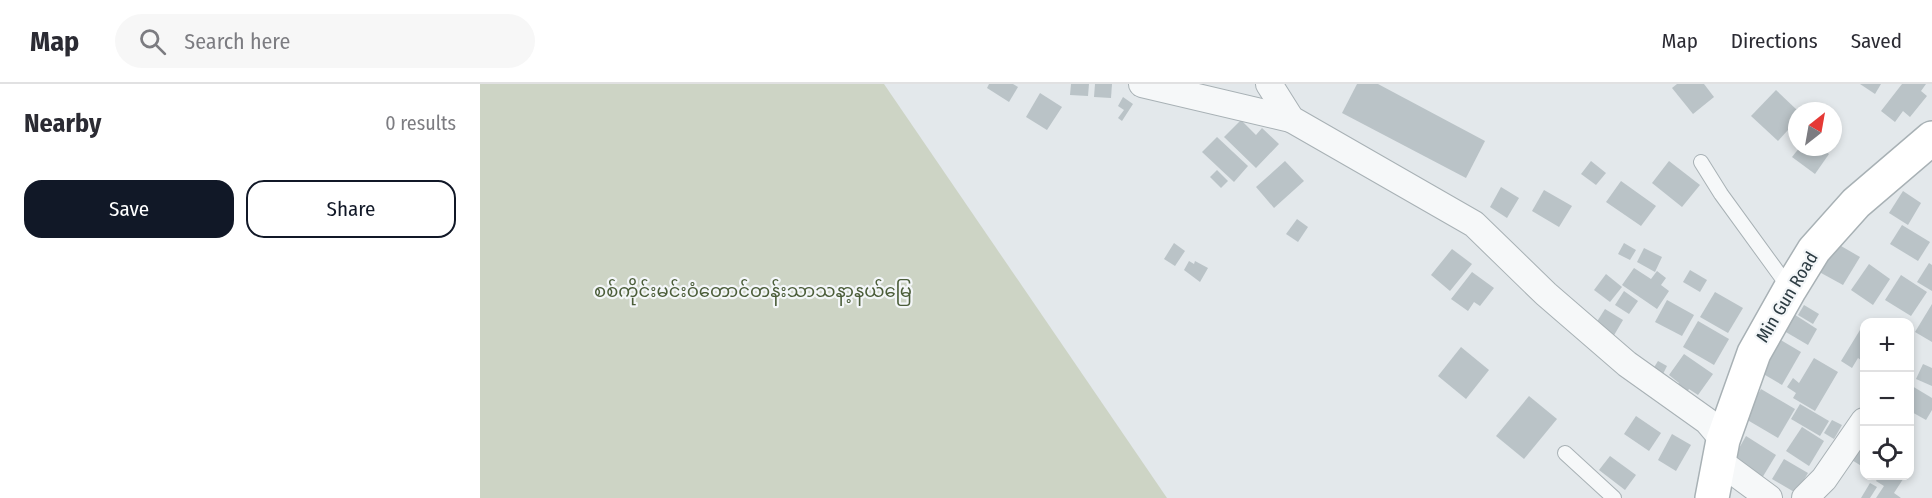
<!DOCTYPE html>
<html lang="en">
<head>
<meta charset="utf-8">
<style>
  body { margin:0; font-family:"Fira Sans Condensed","Noto Sans Myanmar",sans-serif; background:#f7f7f7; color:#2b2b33 }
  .controls { position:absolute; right:18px; bottom:18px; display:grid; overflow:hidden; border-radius:12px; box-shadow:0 3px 9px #0003 }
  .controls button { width:54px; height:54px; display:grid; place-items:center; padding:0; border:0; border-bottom:2px solid #e1e1e2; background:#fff; color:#2b2b33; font:30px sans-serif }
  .compass { position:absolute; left:1308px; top:18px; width:54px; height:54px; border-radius:50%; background:#fff; box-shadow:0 3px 9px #0003; rotate:31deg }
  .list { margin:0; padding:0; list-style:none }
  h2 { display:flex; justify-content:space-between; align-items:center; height:78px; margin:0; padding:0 24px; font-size:26px }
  h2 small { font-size:20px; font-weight:400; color:#7c7c81 }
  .actions { display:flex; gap:12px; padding:18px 24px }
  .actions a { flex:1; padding:14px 0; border:2px solid #111827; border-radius:18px; text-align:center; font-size:21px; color:#111827 }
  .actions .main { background:#111827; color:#fff }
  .icon { flex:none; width:33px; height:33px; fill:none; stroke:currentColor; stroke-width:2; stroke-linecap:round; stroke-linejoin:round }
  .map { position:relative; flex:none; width:1452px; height:414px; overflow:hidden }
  header { display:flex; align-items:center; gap:36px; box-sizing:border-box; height:84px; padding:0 30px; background:#fff; border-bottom:2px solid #e1e1e2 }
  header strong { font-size:28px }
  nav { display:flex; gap:33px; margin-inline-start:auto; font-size:21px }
  .search { width:420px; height:54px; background:#f7f7f7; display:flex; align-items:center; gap:15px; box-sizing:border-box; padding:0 21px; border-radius:33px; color:#7c7c81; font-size:22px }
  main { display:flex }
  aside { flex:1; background:#fff }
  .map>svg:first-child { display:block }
  .green { fill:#cdd4c5 }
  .building { fill:#bac3c7 }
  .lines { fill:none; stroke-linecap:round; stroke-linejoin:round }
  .lane-casing { stroke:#a8b1b5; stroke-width:16 }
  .street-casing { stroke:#a8b1b5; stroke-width:28 }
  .secondary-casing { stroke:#a8b1b5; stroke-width:36 }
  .lane { stroke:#f6f8f9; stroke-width:14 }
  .street { stroke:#f6f8f9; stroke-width:26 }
  .secondary { stroke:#fff; stroke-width:33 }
  .labels { text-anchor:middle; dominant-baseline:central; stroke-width:4.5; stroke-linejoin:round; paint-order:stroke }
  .park-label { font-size:18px; fill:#4b5d39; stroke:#f3f6f8 }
  .street-label { font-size:18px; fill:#2c3b42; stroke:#f3f6f8 }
</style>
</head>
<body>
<header>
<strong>Map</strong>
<div class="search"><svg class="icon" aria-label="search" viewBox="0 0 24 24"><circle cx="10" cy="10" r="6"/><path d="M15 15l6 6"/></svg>Search here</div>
<nav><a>Map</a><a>Directions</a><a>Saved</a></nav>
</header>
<main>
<aside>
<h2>Nearby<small>0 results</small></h2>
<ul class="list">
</ul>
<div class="actions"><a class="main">Save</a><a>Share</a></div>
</aside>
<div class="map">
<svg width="1452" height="414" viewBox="0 0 1452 414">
  <rect width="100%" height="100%" fill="#e3e8eb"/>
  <polygon class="green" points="0,0 404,0 687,414 0,414"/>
  <g class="building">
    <polygon points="509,0 533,0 538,3 529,18 507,4"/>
    <polygon points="591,0 609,0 608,12 590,11"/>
    <polygon points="615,0 632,0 631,14 614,13"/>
    <polygon points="877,0 898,0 1005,57 986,94 862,29"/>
    <polygon points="1197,0 1224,0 1234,13 1213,30 1192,4"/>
    <polygon points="1380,0 1401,0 1395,10"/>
    <polygon points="1422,0 1446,0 1441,7 1447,12 1430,33 1423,27 1415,38 1401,27"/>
    <polygon points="1296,6 1317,26 1317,36 1298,57 1271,32"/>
    <polygon points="560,9 582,23 567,46 546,33"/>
    <polygon points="643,13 653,20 642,37 638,34 644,26 638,22"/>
    <polygon points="761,36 776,51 782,44 799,60 776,84 744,53"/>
    <polygon points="737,53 768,82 754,98 722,68"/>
    <polygon points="1320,63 1340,63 1349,70 1335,90 1312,73"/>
    <polygon points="805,77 824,97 794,124 776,103"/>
    <polygon points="1111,77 1126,89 1116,101 1101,90"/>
    <polygon points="1189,77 1220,101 1202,123 1172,99"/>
    <polygon points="737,86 748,97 741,104 730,93"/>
    <polygon points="1141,97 1176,122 1161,142 1126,118"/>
    <polygon points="1021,103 1039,114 1027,134 1010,123"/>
    <polygon points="1064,106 1092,122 1079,143 1052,127"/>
    <polygon points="1423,107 1441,119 1428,141 1409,129"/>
    <polygon points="817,135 828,143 818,158 806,150"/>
    <polygon points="1422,141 1450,158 1438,177 1410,160"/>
    <polygon points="1349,155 1380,173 1363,201 1332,184"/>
    <polygon points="694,159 705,167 695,182 684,175"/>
    <polygon points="1144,159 1156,166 1150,176 1138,170"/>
    <polygon points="1164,164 1182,173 1175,188 1157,178"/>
    <polygon points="972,165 992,180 970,207 951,191"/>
    <polygon points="709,177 714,180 715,177 728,184 720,198 704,186"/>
    <polygon points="1449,179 1452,181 1452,207 1437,198"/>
    <polygon points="1389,180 1410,195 1393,221 1371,206"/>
    <polygon points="1154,184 1171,195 1177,187 1186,194 1181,201 1189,207 1177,225 1142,201"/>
    <polygon points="1210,186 1227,196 1220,208 1203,198"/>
    <polygon points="992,188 1014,204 1000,222 994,218 988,227 971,215"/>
    <polygon points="1126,190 1142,203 1130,218 1114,206"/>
    <polygon points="1421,191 1447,208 1431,232 1405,216"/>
    <polygon points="1144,207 1158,217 1149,230 1135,221"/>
    <polygon points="1235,208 1263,224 1248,249 1220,233"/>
    <polygon points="1187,216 1214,231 1202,252 1175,238"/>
    <polygon points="1452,220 1452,258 1435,248"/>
    <polygon points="1324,221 1339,230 1333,240 1318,231"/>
    <polygon points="1125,225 1143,236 1130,258 1111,247"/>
    <polygon points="1309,227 1337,245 1328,261 1299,244"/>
    <polygon points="1218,237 1249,255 1234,281 1203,263"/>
    <polygon points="1380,246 1384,248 1384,278 1378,274 1372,284 1361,277"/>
    <polygon points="1299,255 1321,268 1302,301 1280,288"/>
    <polygon points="981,263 1009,286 986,315 958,292"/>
    <polygon points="1204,270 1233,290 1218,311 1209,305 1203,314 1193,307 1199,299 1189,291"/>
    <polygon points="1334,274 1358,288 1335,327 1313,314 1316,309 1307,303 1313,294 1319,299"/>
    <polygon points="1178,277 1187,282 1183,290 1173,285"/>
    <polygon points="1443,280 1452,284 1452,302 1436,295"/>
    <polygon points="1432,302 1452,314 1452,326 1446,336 1430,327 1430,306"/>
    <polygon points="1281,305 1315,325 1298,354 1264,334"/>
    <polygon points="1049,312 1077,335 1044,375 1016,352"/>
    <polygon points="1320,320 1349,337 1340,352 1311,335"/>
    <polygon points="1156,332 1181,349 1169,367 1144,350"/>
    <polygon points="1352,336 1362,341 1354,355 1344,349"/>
    <polygon points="1322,343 1344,357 1329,382 1306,367"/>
    <polygon points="1192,350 1211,361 1196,387 1178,376"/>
    <polygon points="1266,352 1296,371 1279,399 1250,380"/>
    <polygon points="1377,358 1384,362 1384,380 1383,383 1367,373"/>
    <polygon points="1130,372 1156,391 1145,406 1119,386"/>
    <polygon points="1304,375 1328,389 1316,409 1292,395"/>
    <polygon points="1399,392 1425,392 1414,409 1421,414 1396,414 1404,402 1396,397"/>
    <polygon points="1390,399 1397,403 1390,414 1381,414"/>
  </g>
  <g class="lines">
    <defs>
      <g id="lane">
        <polyline points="1221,78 1241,110 1310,205"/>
        <polyline points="1085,369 1134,414"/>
      </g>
      <g id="street">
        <polyline points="662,0 811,35"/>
        <polyline points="789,0 811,35 994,140 1066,210 1147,280 1227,337 1243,356"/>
        <polyline points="1239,377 1289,414"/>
        <polyline points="1325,414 1344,395 1384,337"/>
      </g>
      <polyline id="secondary" points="1232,414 1243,356 1274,269 1310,205 1334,166 1376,119 1452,54"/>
    </defs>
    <use href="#lane" class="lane-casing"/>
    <use href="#street" class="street-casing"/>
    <use href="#secondary" class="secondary-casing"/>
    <use href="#lane" class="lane"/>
    <use href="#street" class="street"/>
    <use href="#secondary" class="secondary"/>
  </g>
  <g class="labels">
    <g class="park-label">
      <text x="273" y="207">စစ်ကိုင်းမင်းဝံတောင်တန်းသာသနာ့နယ်မြေ</text>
    </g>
    <g class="street-label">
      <text transform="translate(1307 213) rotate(-59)">Min Gun Road</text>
    </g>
  </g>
</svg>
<div class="controls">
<button>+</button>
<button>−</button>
<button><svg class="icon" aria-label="locate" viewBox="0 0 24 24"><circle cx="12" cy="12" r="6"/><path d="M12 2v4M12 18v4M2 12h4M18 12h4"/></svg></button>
</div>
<svg class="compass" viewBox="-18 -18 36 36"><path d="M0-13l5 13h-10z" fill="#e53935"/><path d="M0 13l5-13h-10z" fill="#7c7c81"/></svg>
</div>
</main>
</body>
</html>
